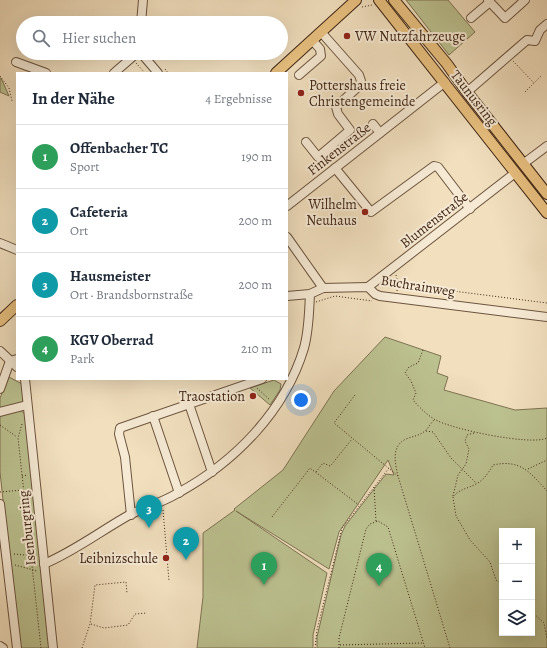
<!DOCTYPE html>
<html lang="de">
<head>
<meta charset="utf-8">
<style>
  body { margin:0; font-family:Alegreya,serif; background:#f6f6f7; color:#1f2937 }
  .controls { position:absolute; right:12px; bottom:12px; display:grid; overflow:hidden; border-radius:0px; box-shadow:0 4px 16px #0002 }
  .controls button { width:36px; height:36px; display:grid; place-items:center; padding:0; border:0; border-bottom:1px solid #e0e1e3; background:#fff; color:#1f2937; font:20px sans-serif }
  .you { position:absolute; left:301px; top:400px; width:14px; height:14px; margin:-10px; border:3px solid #fff; border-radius:50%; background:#1a73e8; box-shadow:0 0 0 6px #1a73e833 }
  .badge { display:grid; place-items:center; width:26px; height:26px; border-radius:50%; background:#db2777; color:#fff; font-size:13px; font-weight:700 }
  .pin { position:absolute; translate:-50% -33px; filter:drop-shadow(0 1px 2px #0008) }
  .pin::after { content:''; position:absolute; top:21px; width:14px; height:12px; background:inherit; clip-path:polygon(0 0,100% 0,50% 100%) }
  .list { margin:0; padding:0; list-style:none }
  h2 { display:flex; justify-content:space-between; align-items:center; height:52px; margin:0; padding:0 16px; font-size:17px }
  h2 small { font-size:13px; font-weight:400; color:#747a83 }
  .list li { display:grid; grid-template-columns:26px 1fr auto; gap:12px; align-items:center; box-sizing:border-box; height:64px; padding:0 16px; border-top:1px solid #e0e1e3 }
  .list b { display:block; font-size:15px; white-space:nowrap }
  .list p { margin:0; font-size:13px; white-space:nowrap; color:#747a83 }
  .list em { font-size:13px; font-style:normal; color:#747a83 }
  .icon { flex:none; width:22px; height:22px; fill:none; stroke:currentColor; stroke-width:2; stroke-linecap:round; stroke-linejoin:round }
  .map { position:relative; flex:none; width:547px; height:648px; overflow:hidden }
  .search { position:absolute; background:#fff; box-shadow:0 4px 16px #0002; left:16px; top:16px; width:272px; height:44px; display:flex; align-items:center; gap:10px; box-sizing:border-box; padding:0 14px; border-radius:22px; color:#747a83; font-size:15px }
  .panel { position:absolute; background:#fff; box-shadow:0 4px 16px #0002; left:16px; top:72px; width:272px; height:308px; border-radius:0px }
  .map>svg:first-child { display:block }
  .green { fill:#bcc190; stroke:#7e7352; fill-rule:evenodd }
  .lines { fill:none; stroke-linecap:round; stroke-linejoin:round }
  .minor-casing { stroke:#6c543e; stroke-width:10 }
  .major-casing { stroke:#3f2514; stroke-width:12 }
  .path { stroke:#3f2514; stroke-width:1; stroke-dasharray:1 2; stroke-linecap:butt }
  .minor { stroke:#f6ead5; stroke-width:8 }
  .major { stroke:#e8c07f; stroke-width:10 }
  .poi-dot { fill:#8f2418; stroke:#f6ead5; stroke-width:1.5 }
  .labels { text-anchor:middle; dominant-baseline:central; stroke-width:4; stroke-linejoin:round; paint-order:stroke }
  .poi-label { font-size:14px; fill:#3f2514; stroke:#f6ead5; text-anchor:end }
  .street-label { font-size:14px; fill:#3f2514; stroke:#f6ead5 }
</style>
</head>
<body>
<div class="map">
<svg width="547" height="648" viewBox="0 0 547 648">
  <rect width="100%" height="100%" fill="#f1dfbe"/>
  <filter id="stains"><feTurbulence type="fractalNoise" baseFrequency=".005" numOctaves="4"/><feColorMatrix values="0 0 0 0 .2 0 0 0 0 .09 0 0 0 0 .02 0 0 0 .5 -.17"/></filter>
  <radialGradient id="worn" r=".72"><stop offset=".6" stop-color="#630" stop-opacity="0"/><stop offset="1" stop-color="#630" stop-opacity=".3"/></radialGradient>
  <g class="green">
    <polygon points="406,0 448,0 475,32 449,55"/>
    <polygon points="0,78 1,78 9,96 0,92"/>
    <path d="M385,337L441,356L437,373L448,377L444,390L515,410L547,408V648H317V637L341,535L345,526L386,474L394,475L388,460L339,532L329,569L236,511L327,573L313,635V648H197L203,597V533L235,510L234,509L283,470L334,391ZM502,531H532V633H502Z"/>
    <polygon points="9,377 22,384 23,402 0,409 0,398"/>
    <polygon points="274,380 281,384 280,390 270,405 250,388"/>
    <polygon points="20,410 25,414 50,648 19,648 0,472 0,415"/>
  </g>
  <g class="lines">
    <defs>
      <g id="minor">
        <polyline points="488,0 505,18 525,0"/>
        <polyline points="471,18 490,2"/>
        <polyline points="141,23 143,0"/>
        <polyline points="141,53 158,73"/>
        <polyline points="16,62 46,73"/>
        <polyline points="114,73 137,53"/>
        <polyline points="299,75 321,56 320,49 312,40"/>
        <polyline points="467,92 527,40 535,41 540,30 547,24"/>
        <polyline points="373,124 380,133"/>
        <polyline points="306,142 318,157 350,130 338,114 336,107 359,86 361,81 359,75 321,32"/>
        <polyline points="523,164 547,146"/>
        <polyline points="335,168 371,212 434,166 438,167 470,209"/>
        <polyline points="287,206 445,82"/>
        <polyline points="287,237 323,288"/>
        <polyline points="0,243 17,250"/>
        <polyline points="368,287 515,173"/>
        <polyline points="287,296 310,294 323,288 368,287 375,294 380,296 547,317"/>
        <polyline points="0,351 17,367"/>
        <polyline points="25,379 53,648"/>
        <polyline points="0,389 10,361 17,359"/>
        <polyline points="189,404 212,472"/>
        <polyline points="0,412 27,405"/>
        <polyline points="153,416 179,493"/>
        <polyline points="0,504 17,648"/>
        <polyline points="131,515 125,457 119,434 120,428 262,379"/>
        <path d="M44,564C75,551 102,530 131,514C147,507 163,502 178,493C235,462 285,411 304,348C309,330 309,312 310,294"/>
        <polyline points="0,646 3,648"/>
      </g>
      <g id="major">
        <polyline points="379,0 547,213"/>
        <polyline points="394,0 447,64 467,92 547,194"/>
        <polyline points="276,73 356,0"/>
        <polyline points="0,321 17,305"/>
      </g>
    </defs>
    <use href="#minor" class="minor-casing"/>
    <use href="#major" class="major-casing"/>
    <g class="path">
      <polyline points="362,7 372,5"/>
      <polyline points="513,61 534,83"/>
      <polyline points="136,63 145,73"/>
      <polyline points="165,69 168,73"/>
      <polyline points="0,76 9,88 12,101"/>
      <polyline points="525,92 542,75"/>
      <polyline points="396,275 398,283"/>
      <polyline points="397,291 398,284 547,303"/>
      <polyline points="316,302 335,296 372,301"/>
      <path d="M423,350L418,363L409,367L405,373L411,381L416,393L413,400C419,407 426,414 434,419C450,429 531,446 547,438"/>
      <polyline points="257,388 270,400"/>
      <polyline points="355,395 334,423 398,476 450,648"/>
      <polyline points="22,424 18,438 41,648"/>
      <polyline points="0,425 17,437"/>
      <polyline points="426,431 433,432 451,458 476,483"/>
      <polyline points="528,469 547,460"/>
      <polyline points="316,472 323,463 330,466 332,464 352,439"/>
      <polyline points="22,476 28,475"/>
      <path d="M398,476C395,463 391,446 406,439C413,436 420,436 426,430C429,427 431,423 434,420"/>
      <polyline points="374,487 376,521"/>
      <polyline points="0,492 23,490"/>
      <polyline points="453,496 458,475 466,464 469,449 465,441 467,435 474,433"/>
      <polyline points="163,510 169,581"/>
      <polyline points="272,517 310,468 359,505"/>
      <polyline points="14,554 36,556"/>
      <polyline points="15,565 37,571"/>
      <path d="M502,584L496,580L490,562L470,540L456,516L453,497C459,489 467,489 476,484C484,480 489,472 493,465C520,459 530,472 547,491"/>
      <polyline points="532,612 544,623 547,639"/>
      <polyline points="91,624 104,628 128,625 135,614 147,613"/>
      <polyline points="340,645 422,643"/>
      <polyline points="82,648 90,624 95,585 126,582 127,594"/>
      <polyline points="315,648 317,630 342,528 389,468"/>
      <polyline points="339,648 339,638 366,529 370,524 378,521 388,527 425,648"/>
    </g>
    <use href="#minor" class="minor"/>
    <use href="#major" class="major"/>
  </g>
  <g class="poi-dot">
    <circle cx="347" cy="36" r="4"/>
    <circle cx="301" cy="93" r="4"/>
    <circle cx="365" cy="212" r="4"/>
    <circle cx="253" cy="396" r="4"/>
    <circle cx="166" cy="558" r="4"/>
  </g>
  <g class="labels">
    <g class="poi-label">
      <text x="355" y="36" text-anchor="start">VW Nutzfahrzeuge</text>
      <text x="309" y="85" text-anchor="start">Pottershaus freie<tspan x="309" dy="16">Christengemeinde</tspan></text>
      <text x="357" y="204">Wilhelm<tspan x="357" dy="16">Neuhaus</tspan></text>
      <text x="245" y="396">Traostation</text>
      <text x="158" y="558">Leibnizschule</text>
    </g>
    <g class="street-label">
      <text transform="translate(474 98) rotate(52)">Taunusring</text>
      <text transform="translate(339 149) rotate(-38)">Finkenstraße</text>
      <text transform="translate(434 220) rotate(-38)">Blumenstraße</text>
      <text transform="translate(418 286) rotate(9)">Buchrainweg</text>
      <text transform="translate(27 528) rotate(-96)">Isenburgring</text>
    </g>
  </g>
  <rect width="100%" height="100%" filter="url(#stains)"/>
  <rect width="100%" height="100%" fill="url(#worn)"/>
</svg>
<div class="controls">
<button>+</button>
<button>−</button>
<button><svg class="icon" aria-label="layers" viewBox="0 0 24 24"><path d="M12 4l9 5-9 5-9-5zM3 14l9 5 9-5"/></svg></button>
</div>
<div class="you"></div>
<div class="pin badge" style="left:264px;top:585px;background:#2e9e5b">1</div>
<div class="pin badge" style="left:186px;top:560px;background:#0f9aa8">2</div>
<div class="pin badge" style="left:149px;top:528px;background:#0f9aa8">3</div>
<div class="pin badge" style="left:379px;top:586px;background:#2e9e5b">4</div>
<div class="search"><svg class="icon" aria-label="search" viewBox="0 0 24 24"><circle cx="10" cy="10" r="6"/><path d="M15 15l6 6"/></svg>Hier suchen</div>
<section class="panel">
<h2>In der Nähe<small>4 Ergebnisse</small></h2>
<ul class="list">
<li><span class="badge" style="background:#2e9e5b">1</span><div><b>Offenbacher TC</b><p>Sport</p></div><em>190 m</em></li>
<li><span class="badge" style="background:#0f9aa8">2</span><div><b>Cafeteria</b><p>Ort</p></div><em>200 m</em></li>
<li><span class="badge" style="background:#0f9aa8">3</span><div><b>Hausmeister</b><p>Ort · Brandsbornstraße</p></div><em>200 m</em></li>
<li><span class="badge" style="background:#2e9e5b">4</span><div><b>KGV Oberrad</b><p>Park</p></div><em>210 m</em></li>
</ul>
</section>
</div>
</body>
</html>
